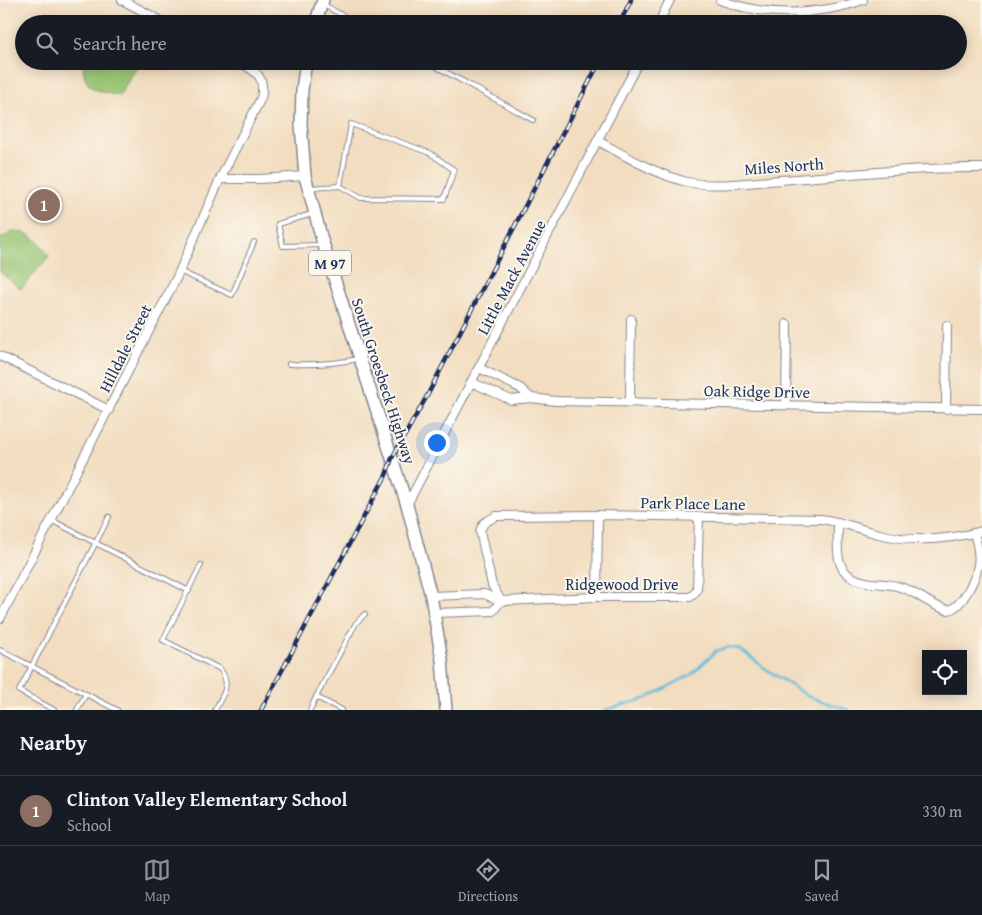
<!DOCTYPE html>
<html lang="en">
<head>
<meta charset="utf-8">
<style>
  body { margin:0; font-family:"Gentium Book Plus",serif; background:#242831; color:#f1f3f6 }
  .controls { position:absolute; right:15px; bottom:15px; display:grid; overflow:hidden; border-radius:0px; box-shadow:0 2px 12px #0003 }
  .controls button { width:45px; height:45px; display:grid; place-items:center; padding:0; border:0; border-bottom:1px solid #363941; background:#171b24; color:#f1f3f6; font:25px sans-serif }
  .you { position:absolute; left:436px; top:442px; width:18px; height:18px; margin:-12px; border:4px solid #fff; border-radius:50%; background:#1a73e8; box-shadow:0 0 0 8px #1a73e833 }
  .badge { display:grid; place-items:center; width:32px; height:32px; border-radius:50%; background:#8c9099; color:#fff; font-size:16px; font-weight:700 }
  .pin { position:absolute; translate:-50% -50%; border:2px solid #fff; box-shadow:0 1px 5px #0006 }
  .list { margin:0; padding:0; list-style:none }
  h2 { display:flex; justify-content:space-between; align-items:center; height:65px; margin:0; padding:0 20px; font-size:21px }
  h2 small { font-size:16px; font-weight:400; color:#9ea1a6 }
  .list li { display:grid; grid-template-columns:32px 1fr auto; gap:15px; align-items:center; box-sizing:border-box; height:70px; padding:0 20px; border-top:1px solid #363941 }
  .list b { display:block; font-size:19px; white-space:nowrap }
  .list p { margin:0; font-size:16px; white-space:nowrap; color:#9ea1a6 }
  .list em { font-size:16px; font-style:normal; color:#9ea1a6 }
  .icon { flex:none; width:28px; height:28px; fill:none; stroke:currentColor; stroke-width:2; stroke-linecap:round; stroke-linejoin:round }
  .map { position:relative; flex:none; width:982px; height:710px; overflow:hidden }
  .search { position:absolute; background:#171b24; box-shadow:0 2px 12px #0003; left:15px; right:15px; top:15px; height:55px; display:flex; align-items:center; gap:12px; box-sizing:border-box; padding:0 18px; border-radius:28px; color:#9ea1a6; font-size:19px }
  .sheet { height:135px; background:#171b24 }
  nav { display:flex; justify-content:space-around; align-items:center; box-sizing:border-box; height:70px; border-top:1px solid #363941; background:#171b24; font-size:14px; color:#9ea1a6 }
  nav a { display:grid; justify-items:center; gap:2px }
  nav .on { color:#8c9099 }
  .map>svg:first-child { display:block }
  .green { fill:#94c270; stroke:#587867 }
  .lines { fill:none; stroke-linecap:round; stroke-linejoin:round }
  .stream { stroke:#5dbddc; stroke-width:2.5 }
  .lane-casing { stroke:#86868f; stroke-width:6 }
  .street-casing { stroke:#86868f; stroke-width:10 }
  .primary-casing { stroke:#86868f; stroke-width:14 }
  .lane { stroke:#fff; stroke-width:4 }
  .street { stroke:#fff; stroke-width:8 }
  .primary { stroke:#fff; stroke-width:11 }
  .rail-casing { stroke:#1b2f5e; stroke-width:4.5 }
  .rail { stroke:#fbf7ec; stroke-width:2.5; stroke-dasharray:8; stroke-linecap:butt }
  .labels { text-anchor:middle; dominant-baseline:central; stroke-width:4; stroke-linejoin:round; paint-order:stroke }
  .shield { fill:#fbf7ec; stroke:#5e6b89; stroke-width:1 }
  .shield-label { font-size:15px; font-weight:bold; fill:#1b2f5e }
  .street-label { font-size:16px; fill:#1b2f5e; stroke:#fbf7ec }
</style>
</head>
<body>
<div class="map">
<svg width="982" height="710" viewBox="0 0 982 710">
  <rect width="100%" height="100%" fill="#fbf7ec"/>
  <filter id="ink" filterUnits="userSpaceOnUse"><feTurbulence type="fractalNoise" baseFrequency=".02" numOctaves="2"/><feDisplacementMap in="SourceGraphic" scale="10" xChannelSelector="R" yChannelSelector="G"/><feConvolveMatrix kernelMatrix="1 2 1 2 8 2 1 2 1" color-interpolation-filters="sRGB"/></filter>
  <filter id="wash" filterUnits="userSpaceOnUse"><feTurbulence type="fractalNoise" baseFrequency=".0096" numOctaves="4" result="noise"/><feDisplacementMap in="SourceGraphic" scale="20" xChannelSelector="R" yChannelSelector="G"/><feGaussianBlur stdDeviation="1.12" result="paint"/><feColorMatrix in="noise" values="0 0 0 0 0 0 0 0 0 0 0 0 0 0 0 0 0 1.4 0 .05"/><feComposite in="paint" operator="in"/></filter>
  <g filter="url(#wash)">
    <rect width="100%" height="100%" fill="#f2ddc0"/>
    <g class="green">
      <path d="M83,61H141L119,96C96,90 83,91 83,61Z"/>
      <path d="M15,231C33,233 39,242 49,256L21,289L0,272V239Z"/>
    </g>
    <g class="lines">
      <polyline class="stream" points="605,710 645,699 692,674 716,651 729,647 741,650 766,669 809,697 849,710"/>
    </g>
  </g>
  <g filter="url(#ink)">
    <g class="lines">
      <defs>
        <g id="lane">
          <polyline points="324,5 358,24"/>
          <polyline points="426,61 533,120"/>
          <polyline points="310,188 340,186 351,124 430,153 454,170 444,199 361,198 340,186"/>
          <polyline points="312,214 278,224 283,246 321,245"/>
          <polyline points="179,271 232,295 254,242"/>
          <path d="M289,364C314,365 334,364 358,359"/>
          <polyline points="51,520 189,591"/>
          <path d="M201,565L163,640L220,669C232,685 223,694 215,710"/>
          <polyline points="0,650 117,710"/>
          <polyline points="316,697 356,623 365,614"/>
          <polyline points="54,710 19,691 109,517"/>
          <polyline points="77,710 86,694"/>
          <polyline points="310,710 316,697 342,710"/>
        </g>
        <g id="street">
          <polyline points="122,0 167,24"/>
          <path d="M720,0C764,17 819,16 863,0"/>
          <polyline points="658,24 670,0"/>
          <path d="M598,141C626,156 655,174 687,182C711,188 756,182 781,180C848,175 915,167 982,168"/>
          <polyline points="220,179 260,179 305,176"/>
          <polyline points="0,356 109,410"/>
          <polyline points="479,368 520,388 531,398"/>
          <polyline points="471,382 511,400 531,398 556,401 982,409"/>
          <polyline points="630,402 631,319"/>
          <polyline points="786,405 787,324"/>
          <polyline points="946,409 947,325"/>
          <polyline points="407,505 639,61"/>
          <path d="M838,522C838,554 832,578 872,583C882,584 893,584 903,588C918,593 932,607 948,610C962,608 976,578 978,565C980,554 977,544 974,533"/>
          <polyline points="431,596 484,594 501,601 597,597 690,597 694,594 697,589 699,517"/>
          <polyline points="597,597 598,515"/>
          <path d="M501,601L492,585L480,531L484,523L496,516L598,515L820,519C840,521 859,529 879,534C914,543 948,540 982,531"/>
          <polyline points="435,613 493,611 501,601"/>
          <path d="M0,619L177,277L220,179L261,98C266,75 255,71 237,61"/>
        </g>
        <g id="primary">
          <polyline points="315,24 323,0"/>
          <polyline points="306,61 302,90 301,124 305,176 322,240 407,505 431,596 442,660 446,710"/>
        </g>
      </defs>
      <use href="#lane" class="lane-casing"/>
      <use href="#street" class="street-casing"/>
      <use href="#primary" class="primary-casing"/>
      <use href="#lane" class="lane"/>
      <use href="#street" class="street"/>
      <use href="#primary" class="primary"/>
      <defs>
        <g id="rail">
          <polyline points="619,24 631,0"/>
          <polyline points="261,710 386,475 392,458 427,396 600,61"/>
        </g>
      </defs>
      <use href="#rail" class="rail-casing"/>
      <use href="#rail" class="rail"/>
    </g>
  </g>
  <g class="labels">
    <rect class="shield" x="309" y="250.5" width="42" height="25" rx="4"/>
    <g class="shield-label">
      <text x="330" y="263">M 97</text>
    </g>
    <g class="street-label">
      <text transform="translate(784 166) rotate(-4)">Miles North</text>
      <text transform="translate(511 277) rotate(-62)">Little Mack Avenue</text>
      <text transform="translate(125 348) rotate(-63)">Hilldale Street</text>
      <text transform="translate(384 381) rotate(72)">South Groesbeck Highway</text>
      <text transform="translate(757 391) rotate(1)">Oak Ridge Drive</text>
      <text transform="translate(693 503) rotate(1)">Park Place Lane</text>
      <text x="622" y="584">Ridgewood Drive</text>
    </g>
  </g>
</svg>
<div class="controls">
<button><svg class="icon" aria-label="locate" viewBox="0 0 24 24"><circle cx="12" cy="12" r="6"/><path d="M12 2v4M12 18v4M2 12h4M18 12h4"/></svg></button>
</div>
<div class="you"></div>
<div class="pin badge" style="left:44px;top:205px;background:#8d6e63">1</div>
<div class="search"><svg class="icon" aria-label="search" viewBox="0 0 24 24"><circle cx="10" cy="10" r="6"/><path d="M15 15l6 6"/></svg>Search here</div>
</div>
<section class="sheet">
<h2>Nearby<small></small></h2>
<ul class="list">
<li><span class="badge" style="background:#8d6e63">1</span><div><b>Clinton Valley Elementary School</b><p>School</p></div><em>330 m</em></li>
</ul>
</section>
<nav>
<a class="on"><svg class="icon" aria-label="map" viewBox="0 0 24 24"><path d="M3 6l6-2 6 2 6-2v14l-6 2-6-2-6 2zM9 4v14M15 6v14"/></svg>Map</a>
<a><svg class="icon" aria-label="directions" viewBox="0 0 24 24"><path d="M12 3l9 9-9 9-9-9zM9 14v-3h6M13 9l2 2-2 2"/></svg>Directions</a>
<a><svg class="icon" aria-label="saved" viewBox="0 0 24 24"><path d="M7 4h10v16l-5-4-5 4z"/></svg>Saved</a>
</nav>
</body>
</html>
